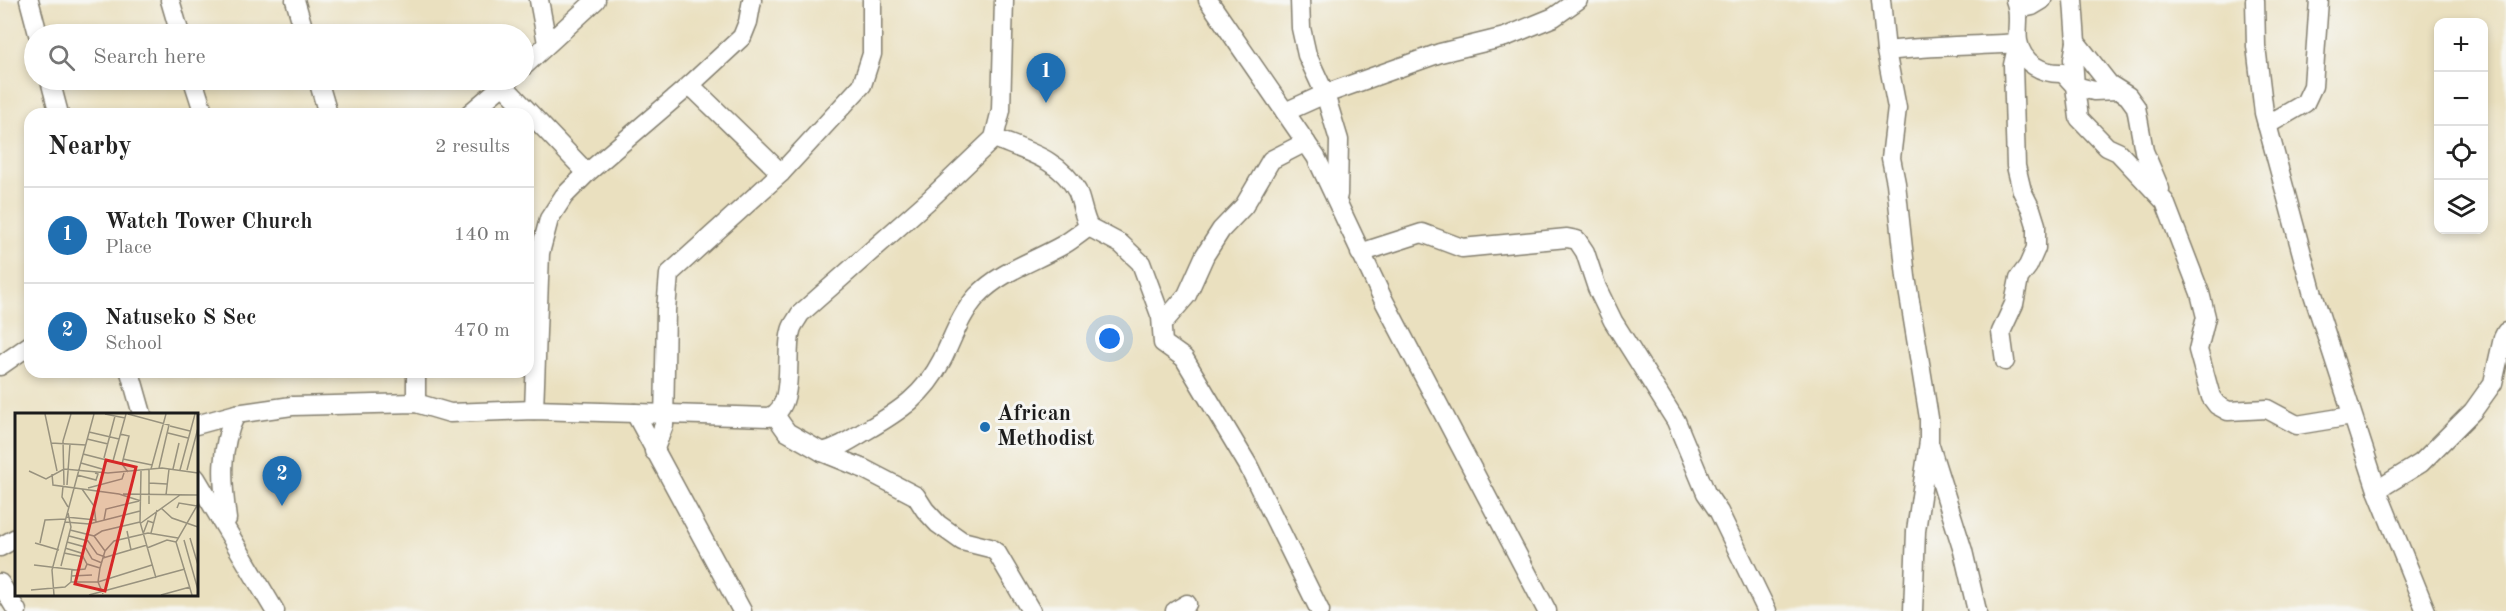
<!DOCTYPE html>
<html lang="en">
<head>
<meta charset="utf-8">
<style>
  body { margin:0; font-family:"Old Standard TT",serif; background:#f2f2f2; color:#222 }
  .controls { position:absolute; right:18px; top:18px; display:grid; overflow:hidden; border-radius:12px; box-shadow:0 3px 9px #0003 }
  .controls button { width:54px; height:54px; display:grid; place-items:center; padding:0; border:0; border-bottom:2px solid #e0e0e0; background:#fff; color:#222; font:30px sans-serif }
  .you { position:absolute; left:1110px; top:339px; width:21px; height:21px; margin:-15px; border:4px solid #fff; border-radius:50%; background:#1a73e8; box-shadow:0 0 0 9px #1a73e833 }
  .badge { display:grid; place-items:center; width:39px; height:39px; border-radius:50%; background:#1f6fb2; color:#fff; font-size:20px; font-weight:700 }
  .pin { position:absolute; translate:-50% -50px; filter:drop-shadow(0 2px 3px #0008) }
  .pin::after { content:''; position:absolute; top:32px; width:21px; height:18px; background:inherit; clip-path:polygon(0 0,100% 0,50% 100%) }
  .list { margin:0; padding:0; list-style:none }
  h2 { display:flex; justify-content:space-between; align-items:center; height:78px; margin:0; padding:0 24px; font-size:26px }
  h2 small { font-size:20px; font-weight:400; color:#767676 }
  .list li { display:grid; grid-template-columns:39px 1fr auto; gap:18px; align-items:center; box-sizing:border-box; height:96px; padding:0 24px; border-top:2px solid #e0e0e0 }
  .list b { display:block; font-size:22px; white-space:nowrap }
  .list p { margin:0; font-size:20px; white-space:nowrap; color:#767676 }
  .list em { font-size:20px; font-style:normal; color:#767676 }
  .icon { flex:none; width:33px; height:33px; fill:none; stroke:currentColor; stroke-width:2; stroke-linecap:round; stroke-linejoin:round }
  .map { position:relative; flex:none; width:2506px; height:611px; overflow:hidden }
  .search { position:absolute; background:#fff; box-shadow:0 3px 9px #0003; left:24px; top:24px; width:510px; height:66px; display:flex; align-items:center; gap:15px; box-sizing:border-box; padding:0 21px; border-radius:33px; color:#767676; font-size:22px }
  .panel { position:absolute; background:#fff; box-shadow:0 3px 9px #0003; left:24px; top:108px; width:510px; height:270px; border-radius:18px }
  .map>svg:first-child { display:block }
  .lines { fill:none; stroke-linecap:round; stroke-linejoin:round }
  .minor-casing { stroke:#837e6e; stroke-width:21 }
  .minor { stroke:#fff; stroke-width:18 }
  .poi-dot { fill:#1f6fb2; stroke:#f6f6f2; stroke-width:2 }
  .labels { text-anchor:middle; dominant-baseline:central; stroke-width:6; stroke-linejoin:round; paint-order:stroke }
  .poi-label { font-size:22px; font-weight:bold; fill:#1c1c1c; stroke:#f6f6f2; text-anchor:start }
  .inset-road { fill:none; stroke:#98927e; stroke-width:1.5 }
  .view { fill:#d62828; fill-opacity:0.15; stroke:#d62828; stroke-width:3 }
  .inset-edge { fill:none; stroke:#1c1c1c; stroke-width:3 }
</style>
</head>
<body>
<div class="map">
<svg width="2506" height="611" viewBox="0 0 2506 611">
  <rect width="100%" height="100%" fill="#f6f6f2"/>
  <filter id="ink" filterUnits="userSpaceOnUse"><feTurbulence type="fractalNoise" baseFrequency=".0167" numOctaves="2"/><feDisplacementMap in="SourceGraphic" scale="12" xChannelSelector="R" yChannelSelector="G"/><feConvolveMatrix kernelMatrix="1 2 1 2 8 2 1 2 1" color-interpolation-filters="sRGB"/></filter>
  <filter id="wash" filterUnits="userSpaceOnUse"><feTurbulence type="fractalNoise" baseFrequency=".008" numOctaves="4" result="noise"/><feDisplacementMap in="SourceGraphic" scale="24" xChannelSelector="R" yChannelSelector="G"/><feGaussianBlur stdDeviation="1.35" result="paint"/><feColorMatrix in="noise" values="0 0 0 0 0 0 0 0 0 0 0 0 0 0 0 0 0 1.4 0 .05"/><feComposite in="paint" operator="in"/></filter>
  <g filter="url(#wash)">
    <rect width="100%" height="100%" fill="#eae0bf"/>
  </g>
  <g filter="url(#ink)">
    <g class="lines">
      <defs>
        <g id="minor">
          <polyline points="29,0 38,34"/>
          <polyline points="170,0 180,34"/>
          <polyline points="295,0 305,34"/>
          <polyline points="539,0 547,43"/>
          <polyline points="1208,0 1316,157 1383,299 1547,611"/>
          <polyline points="1300,0 1301,28 1307,55 1325,94 1339,140 1338,195"/>
          <polyline points="1881,0 1886,51 1897,108 1891,158 1896,183 1906,277 1929,418 1929,441 1916,531 1913,611"/>
          <path d="M2015,0C2021,14 2016,27 2018,41C2022,64 2043,74 2063,73L2075,86L2079,118L2107,147L2118,152L2165,202L2200,293L2206,317L2198,350L2211,397L2217,405L2228,411L2267,409L2297,425L2352,416"/>
          <polyline points="2073,0 2076,42 2109,84 2128,96 2136,107 2144,151 2160,189"/>
          <polyline points="2255,0 2256,46 2264,113 2312,291 2377,490 2426,611"/>
          <polyline points="2019,9 2032,6 2042,0"/>
          <polyline points="2076,42 2073,59 2075,86 2094,91 2117,90"/>
          <path d="M1886,51C1930,46 1974,46 2018,43L2013,65L2016,166L2022,191L2031,209L2036,225V248L2028,266L2019,278L2014,304L2001,332L2005,361"/>
          <polyline points="524,66 596,0"/>
          <polyline points="50,80 59,114"/>
          <polyline points="193,80 204,114"/>
          <polyline points="318,80 328,114"/>
          <polyline points="503,85 587,173"/>
          <polyline points="690,85 781,173"/>
          <polyline points="1285,112 1325,94 1440,53 1505,37 1554,17 1578,0"/>
          <polyline points="469,114 509,80"/>
          <polyline points="2267,125 2305,103 2313,86 2319,0"/>
          <path d="M994,138C1025,151 1060,159 1077,191C1082,202 1083,216 1089,227L1121,244L1141,263L1161,317L1163,343L1184,358L1248,465L1320,611"/>
          <polyline points="1360,253 1422,233 1462,248 1567,238 1577,240 1585,252 1597,288 1613,321 1676,421 1706,493 1719,512 1767,611"/>
          <polyline points="1162,324 1187,295 1205,255 1221,230 1244,206 1271,160 1306,142"/>
          <polyline points="0,366 30,345"/>
          <polyline points="130,372 142,414"/>
          <polyline points="416,403 416,372"/>
          <polyline points="534,410 540,253 549,219 564,196 587,173 690,85 742,37 748,22 752,0"/>
          <polyline points="635,413 742,611"/>
          <polyline points="775,415 787,432 822,452 864,469 916,496 925,510 938,524 962,541 990,548 997,553 1031,611"/>
          <path d="M196,425L236,414L292,406L416,403L450,413L534,410L769,417C797,408 784,354 791,331C792,325 797,320 800,314L929,200L994,138L1001,110L1004,0"/>
          <polyline points="1930,446 1963,551 1977,611"/>
          <polyline points="654,451 664,425 666,310 669,274 781,173 862,85 872,54 872,0"/>
          <path d="M822,452C839,448 852,439 867,430C900,411 924,395 942,360C953,338 960,315 977,296C1001,271 1033,262 1063,245C1072,240 1080,233 1089,227"/>
          <polyline points="196,478 275,611"/>
          <polyline points="2377,490 2421,463 2473,411 2493,383 2503,338 2506,332"/>
          <path d="M227,519C222,482 219,448 236,414"/>
          <polyline points="0,547 16,538"/>
          <polyline points="0,583 17,611"/>
          <polyline points="1175,611 1187,604"/>
        </g>
      </defs>
      <use href="#minor" class="minor-casing"/>
      <use href="#minor" class="minor"/>
    </g>
  </g>
  <circle class="poi-dot" cx="985" cy="427" r="6"/>
  <g class="labels">
    <g class="poi-label">
      <text x="997" y="414">African<tspan x="997" dy="25">Methodist</tspan></text>
    </g>
  </g>
  <g transform="translate(15 413)">
    <rect width="183" height="183" fill="#eae0bf"/>
    <path class="inset-road" d="M30,1L42,58M90,1L110,5M113,1L154,12L144,55M155,13L175,18M74,19L104,26M153,20L173,25M105,21L114,23L107,51M72,26L93,31M36,30L71,32M68,41L107,51L113,59M89,45L100,3M108,46L137,52M98,48L111,1M66,50L87,56M136,56L151,1M158,56L164,30M165,57L180,1M172,57L183,15M14,58L31,66L49,56L93,60L147,55L183,60M126,58L125,109L141,165M37,61L38,72L104,81L126,88M62,62L81,67L83,61L80,60M134,70L152,71M49,72L48,28L56,1M52,72L55,31M48,73L47,84L53,94M73,75L107,66L109,60M67,76L79,93L81,109M108,81L183,82M151,82L154,56M134,91V56M146,95L157,105L183,114M162,95L164,90L182,93M51,104L81,107M89,107L91,96L124,88M50,109L74,111L125,98M126,110L165,82M55,117L79,123L90,138M112,118L116,137M136,120L142,97M128,121L133,108L139,110M54,123L73,128L82,141L90,144M79,123L87,118L125,109M175,125L183,152M169,127L183,177M52,129L70,134L77,146L87,150M20,130L44,137M25,130L30,107L51,106M50,135L66,140L72,151L85,155M132,135L152,127L161,129M49,140L69,144M88,145L132,132M19,152L61,157L70,156L72,151M46,153L56,114L53,100M56,163L77,162M56,169H83L137,152M16,177L50,174L56,169L57,156M88,181L83,169L85,155L90,138L99,128L133,120L163,125M39,182L37,157L79,1M74,182L170,156M146,182L175,174M177,182L161,129L183,91"/>
    <path class="view" d="M91,47L121,54L90,178L60,171Z"/>
    <rect width="183" height="183" class="inset-edge"/>
  </g>
</svg>
<div class="controls">
<button>+</button>
<button>−</button>
<button><svg class="icon" aria-label="locate" viewBox="0 0 24 24"><circle cx="12" cy="12" r="6"/><path d="M12 2v4M12 18v4M2 12h4M18 12h4"/></svg></button>
<button><svg class="icon" aria-label="layers" viewBox="0 0 24 24"><path d="M12 4l9 5-9 5-9-5zM3 14l9 5 9-5"/></svg></button>
</div>
<div class="you"></div>
<div class="pin badge" style="left:1046px;top:103px">1</div>
<div class="pin badge" style="left:282px;top:506px">2</div>
<div class="search"><svg class="icon" aria-label="search" viewBox="0 0 24 24"><circle cx="10" cy="10" r="6"/><path d="M15 15l6 6"/></svg>Search here</div>
<section class="panel">
<h2>Nearby<small>2 results</small></h2>
<ul class="list">
<li><span class="badge">1</span><div><b>Watch Tower Church</b><p>Place</p></div><em>140 m</em></li>
<li><span class="badge">2</span><div><b>Natuseko S Sec</b><p>School</p></div><em>470 m</em></li>
</ul>
</section>
</div>
</body>
</html>
